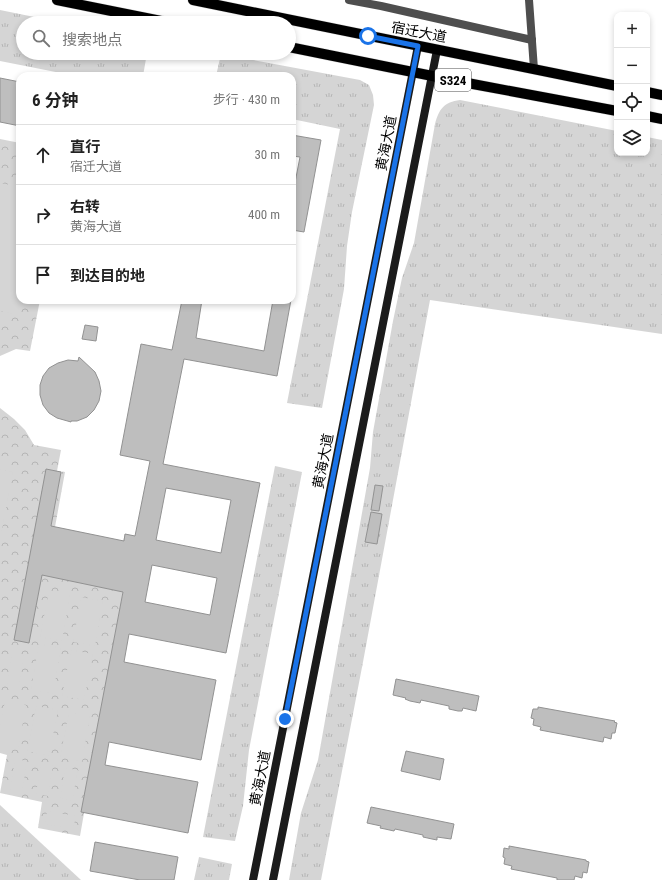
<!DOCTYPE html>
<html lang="zh">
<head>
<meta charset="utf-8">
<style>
  body { margin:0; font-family:"Roboto Condensed","Noto Sans SC",sans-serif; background:#f2f2f2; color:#222 }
  .controls { position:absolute; right:12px; top:12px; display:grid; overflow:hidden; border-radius:8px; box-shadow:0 2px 6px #0003 }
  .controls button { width:36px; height:36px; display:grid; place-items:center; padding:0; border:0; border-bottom:1px solid #e0e0e0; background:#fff; color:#222; font:20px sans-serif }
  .stop { position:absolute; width:12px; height:12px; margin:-9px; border:3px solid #1a73e8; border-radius:50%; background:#fff }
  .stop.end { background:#1a73e8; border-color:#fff; box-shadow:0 1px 4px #0008 }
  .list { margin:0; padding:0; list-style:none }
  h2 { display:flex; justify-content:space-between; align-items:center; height:52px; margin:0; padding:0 16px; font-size:17px }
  h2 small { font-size:13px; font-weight:400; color:#767676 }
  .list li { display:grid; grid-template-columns:26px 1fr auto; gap:12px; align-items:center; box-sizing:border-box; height:60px; padding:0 16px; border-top:1px solid #e0e0e0 }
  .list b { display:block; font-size:15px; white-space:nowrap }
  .list p { margin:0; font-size:13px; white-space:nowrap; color:#767676 }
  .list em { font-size:13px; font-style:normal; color:#767676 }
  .icon { flex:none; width:22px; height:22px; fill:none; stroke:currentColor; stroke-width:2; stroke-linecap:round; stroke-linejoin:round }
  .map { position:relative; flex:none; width:662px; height:880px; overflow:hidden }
  .search { position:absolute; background:#fff; box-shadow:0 2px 6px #0003; left:16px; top:16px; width:280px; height:44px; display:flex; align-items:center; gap:10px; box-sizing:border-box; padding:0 14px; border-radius:22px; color:#767676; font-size:15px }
  .panel { position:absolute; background:#fff; box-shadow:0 2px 6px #0003; left:16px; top:72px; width:280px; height:232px; border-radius:12px }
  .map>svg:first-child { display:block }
  .grass { fill:url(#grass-tufts) }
  .forest { fill:url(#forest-crowns) }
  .garden { fill:#d5d5d5 }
  .building { fill:#bebebe; stroke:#929292; fill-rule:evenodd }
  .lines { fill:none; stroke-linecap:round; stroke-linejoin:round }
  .primary-casing { stroke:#dbdbdb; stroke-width:11 }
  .minor { stroke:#4e4e4e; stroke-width:8 }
  .secondary { stroke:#1b1b1b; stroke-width:8 }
  .primary { stroke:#000; stroke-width:10 }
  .route { stroke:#1a73e8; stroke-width:5 }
  .labels { text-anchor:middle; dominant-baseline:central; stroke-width:3; stroke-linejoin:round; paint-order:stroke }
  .shield { fill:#fff; stroke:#4c4c4c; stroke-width:1 }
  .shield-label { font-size:13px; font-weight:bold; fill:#000 }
  .street-label { font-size:14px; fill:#000; stroke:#fff }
</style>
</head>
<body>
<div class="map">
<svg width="662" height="880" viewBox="0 0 662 880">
  <defs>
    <pattern id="grass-tufts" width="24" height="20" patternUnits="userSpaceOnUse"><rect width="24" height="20" fill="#d5d5d5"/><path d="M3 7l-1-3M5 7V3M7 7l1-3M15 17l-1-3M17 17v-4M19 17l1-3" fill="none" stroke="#b5b5b5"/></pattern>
    <pattern id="forest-crowns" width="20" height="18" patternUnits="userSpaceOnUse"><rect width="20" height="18" fill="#d5d5d5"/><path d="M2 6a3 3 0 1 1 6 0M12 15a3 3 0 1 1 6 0" fill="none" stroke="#b5b5b5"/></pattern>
  </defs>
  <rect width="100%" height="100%" fill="#fff"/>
  <g class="grass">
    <polygon points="0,10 64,23 23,23 23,53 147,53 143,76 76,76 0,61"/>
    <polygon points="221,54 360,80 369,85 373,95 374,105 352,212 347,246 344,289 322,408 287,403 340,129 292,119 292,76 216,76"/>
    <path d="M460,100L617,131V153H647V137L662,140V334L430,300L363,662L321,880H289L301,813L318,760L370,468L373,432L393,321L402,278L414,243L435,124C439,109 444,102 460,100Z"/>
    <polygon points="275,466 302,472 249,750 243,806 235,841 203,837"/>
    <polygon points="0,805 81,880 0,880"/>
    <polygon points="199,857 232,864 229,880 194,880"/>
  </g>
  <g class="forest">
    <polygon points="0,139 20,143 20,300 40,300 30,351 16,349 0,356"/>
    <polygon points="0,408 14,419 25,430 34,445 61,450 57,471 65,472 55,527 123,541 125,534 135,536 123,592 80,836 38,828 42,802 0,793 7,755 0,753"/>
  </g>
  <g class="garden">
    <polygon points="0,183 20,187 20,300 22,300 19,315 0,311"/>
    <polygon points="0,469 13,472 0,540"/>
    <polygon points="49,591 70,595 62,641 40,637"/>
    <polygon points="81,597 103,601 95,646 73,642"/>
    <polygon points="39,644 61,648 53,694 31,689"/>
    <polygon points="71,650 93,654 84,700 62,696"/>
    <polygon points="12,653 24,655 19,686 7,684"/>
    <polygon points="5,701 26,705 18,750 0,747 0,725"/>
    <polygon points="36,706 58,710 49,756 27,751"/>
    <polygon points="69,712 90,716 82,762 60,757"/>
    <polygon points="15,759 27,761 22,792 10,790"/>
    <polygon points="41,763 53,765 48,796 36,794"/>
    <polygon points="65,768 78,770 72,801 60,798"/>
    <polygon points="47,811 76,816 73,829 45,824"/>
  </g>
  <g class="building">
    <polygon points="0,78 20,82 20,126 0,122"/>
    <polygon points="292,135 321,140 304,232 292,230 292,198 300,157 292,156"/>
    <path d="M182,300H202L196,338L264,351L273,300H291L277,376L184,359L163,464L260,483L226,653L129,634L124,662L216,680L201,760L109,742L105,765L198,782L188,833L81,812L123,592L42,575L29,643L14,640L46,469L61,472L51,526L124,541L125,534L135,536L150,461L120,455L141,344L172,350ZM166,488L231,500L221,553L156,540ZM152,565L217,578L210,615L145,602Z"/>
    <polygon points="85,325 98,327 96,341 82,339"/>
    <polygon points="79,357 95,372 99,381 101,391 99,401 94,410 87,417 77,421 71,421 71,422 57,418 49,413 43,405 40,395 40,385 43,376 49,368 58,363 68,360 78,361"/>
    <polygon points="375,485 383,486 379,511 371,510"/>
    <polygon points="371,512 382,514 377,544 365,542"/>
    <polygon points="396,679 479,696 476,711 463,708 462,711 458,711 449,709 449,706 421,700 420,703 410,701 405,699 406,698 393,695"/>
    <polygon points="538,707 615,721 614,722 617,723 615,733 612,733 611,739 604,737 603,742 540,730 541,727 533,725 534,719 531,718 533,709 538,709"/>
    <polygon points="406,751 444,759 440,780 401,771"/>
    <polygon points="371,807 454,824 451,839 437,837 437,840 432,839 423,837 423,835 395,829 394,831 385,829 380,828 381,826 367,823"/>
    <polygon points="95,842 178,857 174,880 140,880 90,871"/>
    <polygon points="509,846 586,860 586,861 589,862 587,873 583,872 582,878 575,876 574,880 557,880 557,878 511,869 512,866 504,864 505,858 503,857 504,848 509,849"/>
  </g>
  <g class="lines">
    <defs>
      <g id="primary">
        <polyline points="57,0 171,23"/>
        <polyline points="193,0 617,86"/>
        <polyline points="289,47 462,82 617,111"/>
        <polyline points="647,92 662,95"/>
        <polyline points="647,116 662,119"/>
      </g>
    </defs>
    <use href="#primary" class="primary-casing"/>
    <g class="minor">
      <polyline points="349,0 381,6 532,40"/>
      <polyline points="529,0 534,69"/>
    </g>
    <g class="secondary">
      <polyline points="253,880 418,46"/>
      <polyline points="273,880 437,50"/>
    </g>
    <use href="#primary" class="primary"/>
  </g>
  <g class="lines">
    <polyline class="route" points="285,719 418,46 368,36"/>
  </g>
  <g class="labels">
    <rect class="shield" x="435" y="69" width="36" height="22" rx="3"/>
    <g class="shield-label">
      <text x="453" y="80">S324</text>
    </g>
    <g class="street-label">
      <text transform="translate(419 32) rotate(11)">宿迁大道</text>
      <text transform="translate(386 143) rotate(-79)">黄海大道</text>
      <text transform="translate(323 461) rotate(-79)">黄海大道</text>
      <text transform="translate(260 778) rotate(-79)">黄海大道</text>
    </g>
  </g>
</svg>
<div class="controls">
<button>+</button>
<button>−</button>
<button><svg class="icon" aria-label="locate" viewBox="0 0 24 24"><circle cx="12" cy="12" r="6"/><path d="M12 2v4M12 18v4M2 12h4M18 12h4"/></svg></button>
<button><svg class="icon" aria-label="layers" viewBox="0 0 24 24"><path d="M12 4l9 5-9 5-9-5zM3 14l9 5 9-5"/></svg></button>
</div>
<div class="stop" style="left:368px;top:36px"></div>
<div class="stop end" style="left:285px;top:719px"></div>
<div class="search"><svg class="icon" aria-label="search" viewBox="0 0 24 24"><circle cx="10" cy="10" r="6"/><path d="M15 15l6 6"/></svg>搜索地点</div>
<section class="panel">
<h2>6 分钟<small>步行 · 430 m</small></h2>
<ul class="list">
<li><svg class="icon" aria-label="ahead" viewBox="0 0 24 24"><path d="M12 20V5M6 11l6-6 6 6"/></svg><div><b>直行</b><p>宿迁大道</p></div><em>30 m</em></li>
<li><svg class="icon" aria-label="right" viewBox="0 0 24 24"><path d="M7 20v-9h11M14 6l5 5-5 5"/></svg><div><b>右转</b><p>黄海大道</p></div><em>400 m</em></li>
<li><svg class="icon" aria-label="arrive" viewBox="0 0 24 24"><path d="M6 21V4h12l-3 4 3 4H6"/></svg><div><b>到达目的地</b></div></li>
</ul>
</section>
</div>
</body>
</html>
